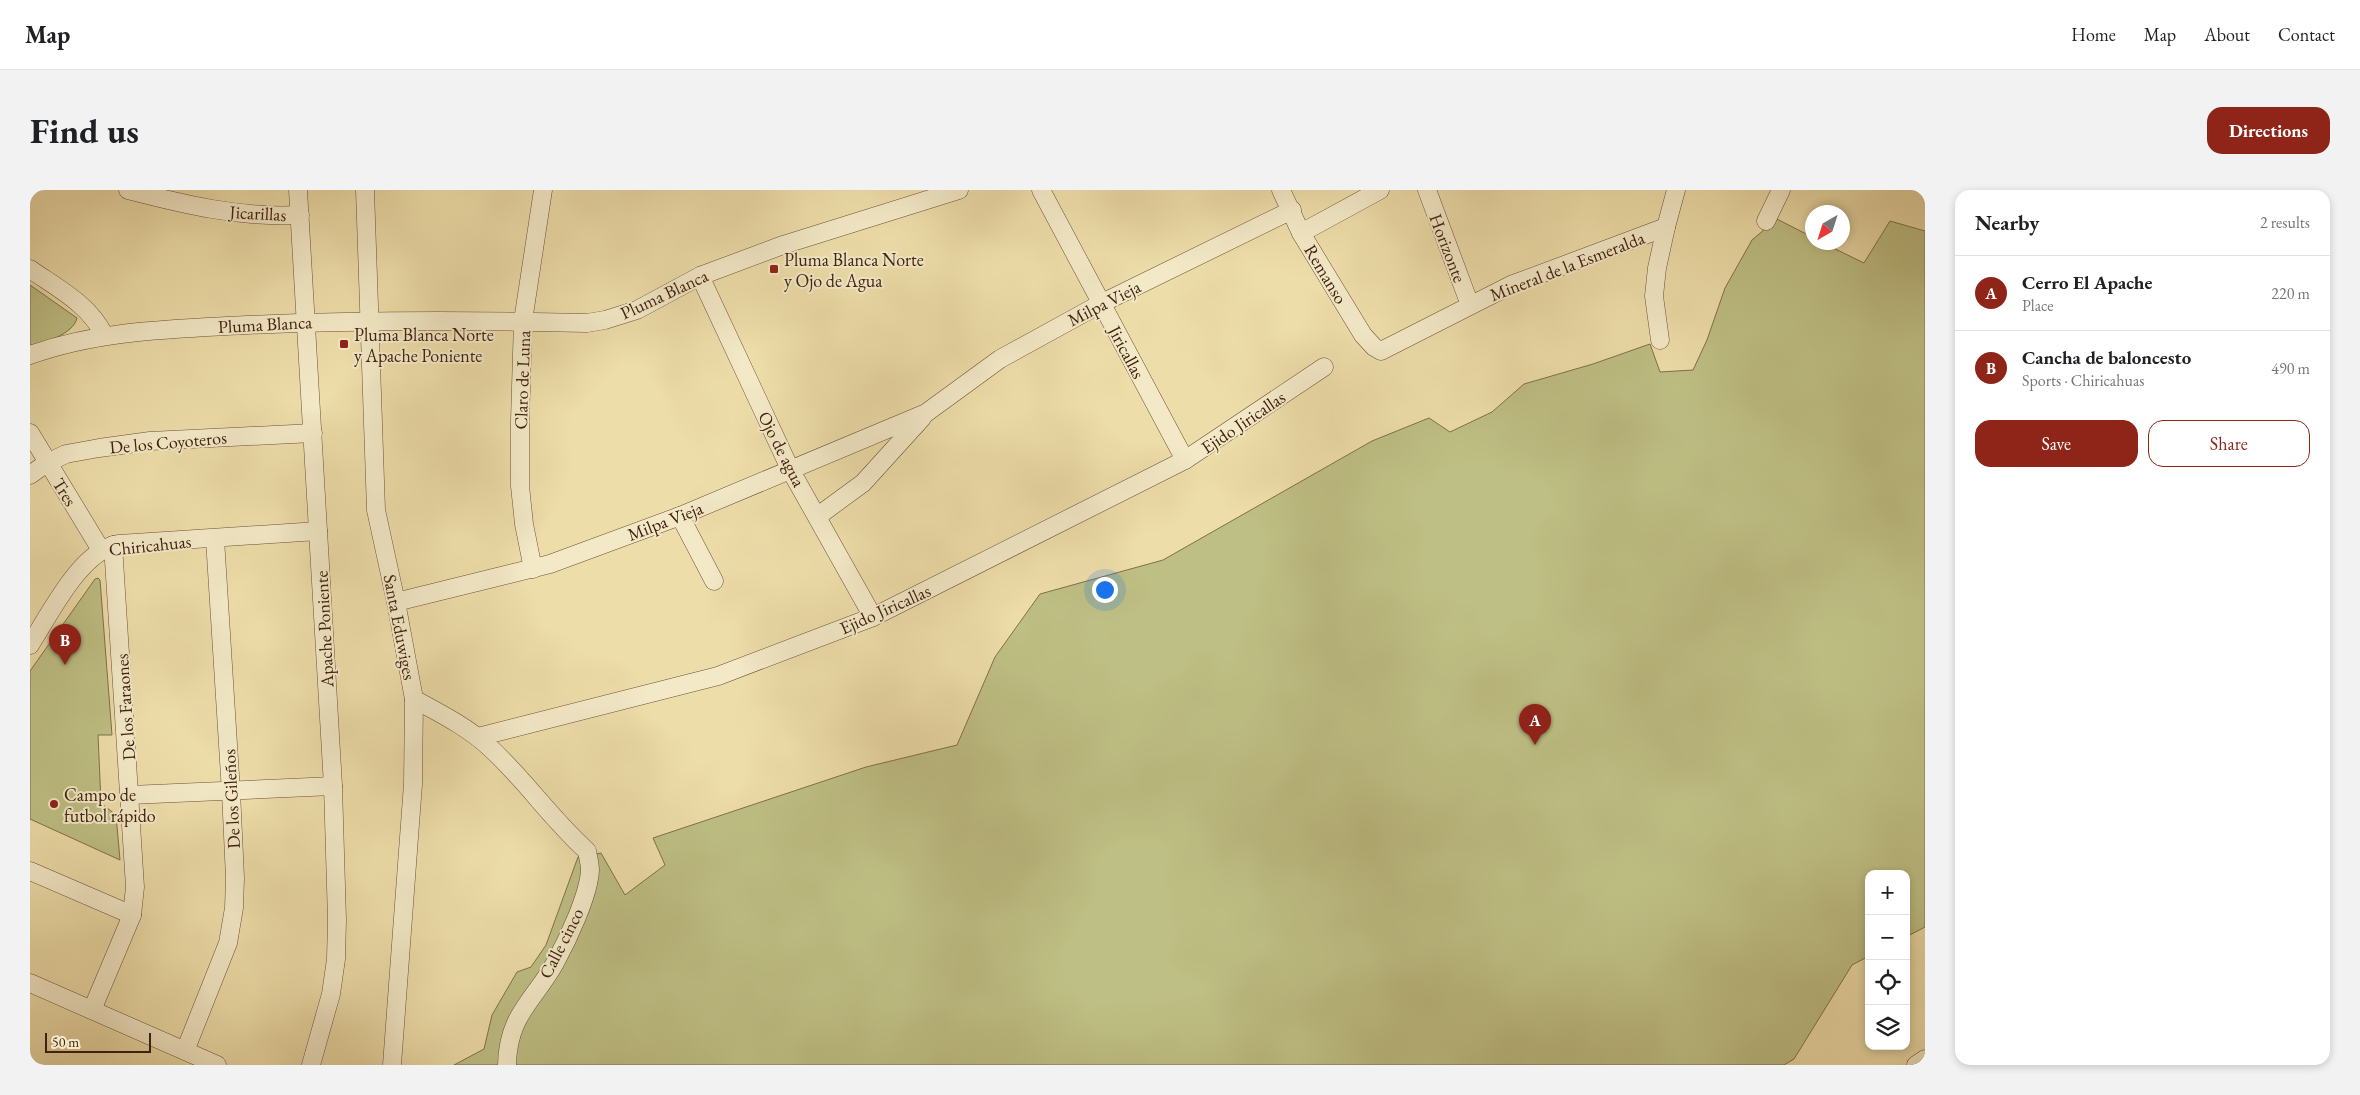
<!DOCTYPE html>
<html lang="en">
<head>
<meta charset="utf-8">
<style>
  body { margin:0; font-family:"EB Garamond",serif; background:#f2f2f2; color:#202124 }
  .controls { position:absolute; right:15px; bottom:15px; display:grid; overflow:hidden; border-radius:10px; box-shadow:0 2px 8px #0003 }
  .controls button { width:45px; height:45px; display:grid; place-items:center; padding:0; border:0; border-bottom:1px solid #e0e0e0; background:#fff; color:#202124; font:25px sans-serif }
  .compass { position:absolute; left:1775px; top:15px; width:45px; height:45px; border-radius:50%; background:#fff; box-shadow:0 2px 8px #0003; rotate:219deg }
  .scale { position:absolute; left:15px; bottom:12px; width:106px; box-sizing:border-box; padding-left:5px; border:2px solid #412111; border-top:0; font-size:14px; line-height:18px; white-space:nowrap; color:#412111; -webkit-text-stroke:4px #f3e9c7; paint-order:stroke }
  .you { position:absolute; left:1074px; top:399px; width:18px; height:18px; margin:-12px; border:4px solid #fff; border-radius:50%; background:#1a73e8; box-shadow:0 0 0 8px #1a73e833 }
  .badge { display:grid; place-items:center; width:32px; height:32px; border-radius:50%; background:#8f2418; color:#fff; font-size:16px; font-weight:700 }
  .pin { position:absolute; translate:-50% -41px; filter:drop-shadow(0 1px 2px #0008) }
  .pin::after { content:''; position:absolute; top:26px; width:18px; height:15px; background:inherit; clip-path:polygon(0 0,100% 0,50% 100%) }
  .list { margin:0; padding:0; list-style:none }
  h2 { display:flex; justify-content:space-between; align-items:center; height:65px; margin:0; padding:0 20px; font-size:21px }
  h2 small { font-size:16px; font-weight:400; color:#757577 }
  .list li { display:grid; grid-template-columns:32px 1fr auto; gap:15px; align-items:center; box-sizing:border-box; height:75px; padding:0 20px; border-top:1px solid #e0e0e0 }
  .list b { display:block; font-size:19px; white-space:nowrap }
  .list p { margin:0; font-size:16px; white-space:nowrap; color:#757577 }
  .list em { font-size:16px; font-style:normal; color:#757577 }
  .actions { display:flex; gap:10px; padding:15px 20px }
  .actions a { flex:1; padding:11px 0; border:1px solid #8f2418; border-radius:15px; text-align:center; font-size:18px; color:#8f2418 }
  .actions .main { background:#8f2418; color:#fff }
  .icon { flex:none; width:28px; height:28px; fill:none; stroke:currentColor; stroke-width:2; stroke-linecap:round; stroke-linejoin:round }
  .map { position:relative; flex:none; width:1895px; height:875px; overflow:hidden; border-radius:15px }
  header { display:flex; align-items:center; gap:30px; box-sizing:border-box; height:70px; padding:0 25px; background:#fff; border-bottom:1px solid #e0e0e0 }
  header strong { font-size:24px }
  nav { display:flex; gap:28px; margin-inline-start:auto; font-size:18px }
  .intro { display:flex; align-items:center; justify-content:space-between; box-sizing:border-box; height:120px; padding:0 30px }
  h1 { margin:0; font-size:35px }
  .button { padding:12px 22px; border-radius:15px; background:#8f2418; color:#fff; font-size:18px; font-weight:700 }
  main { display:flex; gap:30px; padding:0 30px }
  aside { flex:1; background:#fff; border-radius:15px; box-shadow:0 2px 8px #0003 }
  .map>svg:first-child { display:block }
  .green { fill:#bebf84; stroke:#80704a }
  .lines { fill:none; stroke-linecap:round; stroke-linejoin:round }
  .minor-casing { stroke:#6c5037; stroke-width:19 }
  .minor { stroke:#f3e9c7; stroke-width:18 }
  .poi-dot { fill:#8f2418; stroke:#f3e9c7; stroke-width:2 }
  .labels { text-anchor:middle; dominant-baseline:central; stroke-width:4; stroke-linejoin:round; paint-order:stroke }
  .street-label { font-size:18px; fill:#412111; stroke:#f3e9c7 }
  .poi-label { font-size:18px; fill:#412111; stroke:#f3e9c7; text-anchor:start }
</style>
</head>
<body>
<header>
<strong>Map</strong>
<nav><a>Home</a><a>Map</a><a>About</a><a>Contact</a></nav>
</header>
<div class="intro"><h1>Find us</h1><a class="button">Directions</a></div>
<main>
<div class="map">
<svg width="1895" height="875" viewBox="0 0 1895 875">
  <rect width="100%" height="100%" fill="#eddda9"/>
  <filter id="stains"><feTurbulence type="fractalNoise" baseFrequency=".004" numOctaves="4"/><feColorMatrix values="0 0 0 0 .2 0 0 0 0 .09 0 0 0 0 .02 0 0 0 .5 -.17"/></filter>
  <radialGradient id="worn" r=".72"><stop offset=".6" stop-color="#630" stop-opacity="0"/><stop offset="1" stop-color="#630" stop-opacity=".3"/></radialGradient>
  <g class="green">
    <polygon points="1747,29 1782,47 1782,52 1793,53 1834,73 1860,31 1895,41 1895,737 1876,747 1876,684 1839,684 1839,766 1822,775 1764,869 1754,875 424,875 454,859 462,825 487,782 501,777 516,755 548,667 571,663 595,705 635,675 623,648 836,577 927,555 965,467 1010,404 1133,370 1342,251 1399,228 1420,242 1462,222 1494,194 1563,174 1620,154 1630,182 1663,180 1677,150 1695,98 1722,50"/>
    <path d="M0,95L47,128C43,145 14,152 0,157Z"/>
    <polygon points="68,388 70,390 82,545 68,545 71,613 86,625 90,670 0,629 0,481 65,389"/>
  </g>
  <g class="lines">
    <defs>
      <g id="minor">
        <path d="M98,0C156,15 211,28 270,25"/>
        <polyline points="268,0 303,596 307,730 306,769 301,804 281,875"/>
        <polyline points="335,0 346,320 366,412 384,509 383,594 362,875"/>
        <polyline points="1011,0 1155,270"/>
        <polyline points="1251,0 1271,43 1333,145 1344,157 1351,161 1481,95 1636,37 1646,0"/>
        <polyline points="1397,0 1440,115"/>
        <polyline points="1736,31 1751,0"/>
        <polyline points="1271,43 1350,0"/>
        <path d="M0,79C27,98 59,114 74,145"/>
        <polyline points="670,86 761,281 843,427"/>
        <polyline points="1630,150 1624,106 1627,78 1636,37"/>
        <path d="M0,165C70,140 143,139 217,135C330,130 444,130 557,133L575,130L607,120L670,86L753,55L929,0"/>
        <polyline points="0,243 71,360"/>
        <polyline points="0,285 17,273 36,264 69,258 120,251 283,243"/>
        <polyline points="650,326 684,391"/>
        <polyline points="788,326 833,293 892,228"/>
        <polyline points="503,379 494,334 490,296 490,230 493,131 513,0"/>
        <polyline points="366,412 520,374 650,326 896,223 970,169 1072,113 1262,20"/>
        <path d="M0,455C20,424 51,360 89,354L288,341"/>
        <path d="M384,509C409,523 436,536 458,556C494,588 521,629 557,661C558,667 560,674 560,680C559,705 537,751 525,773C503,812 478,825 477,875"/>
        <polyline points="448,547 688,486 843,427 1155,270 1294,177"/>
        <polyline points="100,605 303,596"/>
        <polyline points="0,681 102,725"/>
        <polyline points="0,793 187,875"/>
        <polyline points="62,820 102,725 105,697 83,355"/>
        <polyline points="155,861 198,753 204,718 205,688 201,602 185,349"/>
        <polyline points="1886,875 1895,869"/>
      </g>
    </defs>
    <use href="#minor" class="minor-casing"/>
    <use href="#minor" class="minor"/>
  </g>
  <g class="poi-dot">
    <rect x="739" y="74" width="10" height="10" rx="2.5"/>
    <rect x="309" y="149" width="10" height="10" rx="2.5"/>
    <circle cx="24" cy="614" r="5"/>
  </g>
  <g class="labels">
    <g class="street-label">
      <text transform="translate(228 23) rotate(3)">Jicarillas</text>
      <text transform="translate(1418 58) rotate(69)">Horizonte</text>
      <text transform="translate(1537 76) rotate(-21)">Mineral de la Esmeralda</text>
      <text transform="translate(1296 84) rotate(59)">Remanso</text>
      <text transform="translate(634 104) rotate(-25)">Pluma Blanca</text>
      <text transform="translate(1074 113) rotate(-27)">Milpa Vieja</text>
      <text transform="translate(235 134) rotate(-3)">Pluma Blanca</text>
      <text transform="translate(1097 162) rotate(62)">Jiricallas</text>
      <text transform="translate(492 190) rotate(-88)">Claro de Luna</text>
      <text transform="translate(1213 232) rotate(-34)">Ejido Jiricallas</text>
      <text transform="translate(138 252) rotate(-5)">De los Coyoteros</text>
      <text transform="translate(752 259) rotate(63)">Ojo de agua</text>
      <text transform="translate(35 302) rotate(58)">Tres</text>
      <text transform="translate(635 331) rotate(-21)">Milpa Vieja</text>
      <text transform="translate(120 355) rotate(-6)">Chiricahuas</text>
      <text transform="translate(855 419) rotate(-24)">Ejido Jiricallas</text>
      <text transform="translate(370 437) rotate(79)">Santa Eduwiges</text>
      <text transform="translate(294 439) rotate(-93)">Apache Poniente</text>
      <text transform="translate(95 517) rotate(-94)">De los Faraones</text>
      <text transform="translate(201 609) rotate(-93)">De los Gileños</text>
      <text transform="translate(531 753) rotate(-63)">Calle cinco</text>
    </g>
    <g class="poi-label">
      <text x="754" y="69">Pluma Blanca Norte<tspan x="754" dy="21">y Ojo de Agua</tspan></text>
      <text x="324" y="144">Pluma Blanca Norte<tspan x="324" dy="21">y Apache Poniente</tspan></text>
      <text x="34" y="604">Campo de<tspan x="34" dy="21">futbol rápido</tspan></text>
    </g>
  </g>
  <rect width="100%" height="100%" filter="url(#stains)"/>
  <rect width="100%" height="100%" fill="url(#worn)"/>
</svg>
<div class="controls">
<button>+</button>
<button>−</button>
<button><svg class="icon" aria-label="locate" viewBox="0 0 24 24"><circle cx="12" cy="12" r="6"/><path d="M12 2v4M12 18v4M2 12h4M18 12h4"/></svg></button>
<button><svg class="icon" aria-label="layers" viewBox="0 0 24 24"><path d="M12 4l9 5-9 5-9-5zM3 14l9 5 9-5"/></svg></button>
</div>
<svg class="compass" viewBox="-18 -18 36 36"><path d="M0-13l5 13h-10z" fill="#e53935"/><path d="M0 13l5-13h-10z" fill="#757577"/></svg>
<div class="scale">50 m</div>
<div class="you"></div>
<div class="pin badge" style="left:1505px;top:555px">A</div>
<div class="pin badge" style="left:35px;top:475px">B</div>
</div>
<aside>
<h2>Nearby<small>2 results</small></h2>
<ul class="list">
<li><span class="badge">A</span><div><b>Cerro El Apache</b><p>Place</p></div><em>220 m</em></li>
<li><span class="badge">B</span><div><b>Cancha de baloncesto</b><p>Sports · Chiricahuas</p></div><em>490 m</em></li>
</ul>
<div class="actions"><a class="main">Save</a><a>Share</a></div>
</aside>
</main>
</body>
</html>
